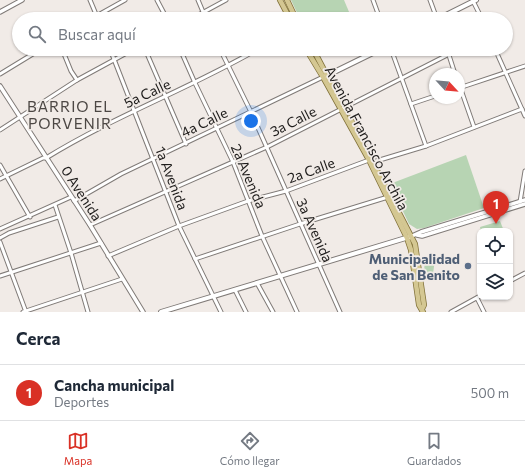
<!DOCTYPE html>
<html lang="es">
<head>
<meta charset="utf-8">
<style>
  body { margin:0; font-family:Commissioner,sans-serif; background:#f2f2f3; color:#1f2937 }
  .controls { position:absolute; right:12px; bottom:12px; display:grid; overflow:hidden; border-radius:8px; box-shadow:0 1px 3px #0004 }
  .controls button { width:36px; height:36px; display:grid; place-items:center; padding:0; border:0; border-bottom:1px solid #e0e1e3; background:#fff; color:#1f2937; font:20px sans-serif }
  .compass { position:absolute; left:429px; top:68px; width:36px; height:36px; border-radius:50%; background:#fff; box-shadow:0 1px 3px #0004; rotate:116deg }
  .you { position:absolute; left:251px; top:121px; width:14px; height:14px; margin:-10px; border:3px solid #fff; border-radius:50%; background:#1a73e8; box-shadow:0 0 0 6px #1a73e833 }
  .badge { display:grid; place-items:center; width:26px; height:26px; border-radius:50%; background:#d93025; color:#fff; font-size:13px; font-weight:700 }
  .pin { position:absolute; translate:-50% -33px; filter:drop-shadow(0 1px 2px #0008) }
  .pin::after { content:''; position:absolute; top:21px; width:14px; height:12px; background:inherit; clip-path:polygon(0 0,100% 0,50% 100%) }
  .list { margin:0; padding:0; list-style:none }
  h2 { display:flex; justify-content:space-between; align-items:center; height:52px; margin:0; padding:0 16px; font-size:17px }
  h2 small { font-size:13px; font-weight:400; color:#747a83 }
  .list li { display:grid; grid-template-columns:26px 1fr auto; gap:12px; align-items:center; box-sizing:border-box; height:56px; padding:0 16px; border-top:1px solid #e0e1e3 }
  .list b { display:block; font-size:15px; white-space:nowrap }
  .list p { margin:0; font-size:13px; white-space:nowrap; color:#747a83 }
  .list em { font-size:13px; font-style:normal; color:#747a83 }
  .icon { flex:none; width:22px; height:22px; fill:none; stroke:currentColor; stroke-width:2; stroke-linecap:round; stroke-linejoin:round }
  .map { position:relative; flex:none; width:525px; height:312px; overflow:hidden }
  .search { position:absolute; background:#fff; box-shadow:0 1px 3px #0004; left:12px; right:12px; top:12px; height:44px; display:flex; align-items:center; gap:10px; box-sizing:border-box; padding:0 14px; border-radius:22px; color:#747a83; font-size:15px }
  .sheet { height:108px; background:#fff }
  nav { display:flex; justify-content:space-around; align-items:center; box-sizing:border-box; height:56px; border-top:1px solid #e0e1e3; background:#fff; font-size:11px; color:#747a83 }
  nav a { display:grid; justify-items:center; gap:2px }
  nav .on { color:#d93025 }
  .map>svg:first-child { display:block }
  .green { fill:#b7d4b3 }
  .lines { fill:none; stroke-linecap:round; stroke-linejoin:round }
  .minor-casing { stroke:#807b78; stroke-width:5 }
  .tertiary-casing { stroke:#807b78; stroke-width:5.5 }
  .secondary-casing { stroke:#807b78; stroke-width:6 }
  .primary-casing { stroke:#82723a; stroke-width:6 }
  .minor { stroke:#fff; stroke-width:3 }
  .tertiary { stroke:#fff; stroke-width:3.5 }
  .secondary { stroke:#fff; stroke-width:4 }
  .primary { stroke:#d4c792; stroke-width:4.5 }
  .service-dot { fill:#5c6f8a; stroke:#f1ebe7; stroke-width:1.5 }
  .labels { text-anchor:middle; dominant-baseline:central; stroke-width:3.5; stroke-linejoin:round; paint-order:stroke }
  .street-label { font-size:14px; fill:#1e1c1b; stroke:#f1ebe7 }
  .service-label { font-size:14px; font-weight:bold; fill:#4e5e75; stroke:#f1ebe7; text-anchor:end }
  .neighbourhood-label { font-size:15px; letter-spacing:1px; fill:#4c4744; stroke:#f1ebe7 }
</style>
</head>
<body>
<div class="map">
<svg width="525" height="312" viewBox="0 0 525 312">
  <rect width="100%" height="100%" fill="#f1ebe7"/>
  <g class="green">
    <polygon points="291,0 344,0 352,19 300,19"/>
    <polygon points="466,155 484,208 424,228 417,229 409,224 393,190 392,185 395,182"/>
    <polygon points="500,221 504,231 481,231 480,227"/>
    <polygon points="425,258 435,259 433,274 424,273"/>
  </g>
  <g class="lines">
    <defs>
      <g id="minor">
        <polyline points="90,0 98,19"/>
        <polyline points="157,0 167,19"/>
        <polyline points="198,0 206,19"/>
        <polyline points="373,0 380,19"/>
        <polyline points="430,0 437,19"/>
        <polyline points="473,1 482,19"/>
        <polyline points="91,19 125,0"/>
        <polyline points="191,19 226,0"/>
        <polyline points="373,19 379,16"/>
        <polyline points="62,49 71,71 77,80"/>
        <polyline points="110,49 179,226 221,312"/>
        <polyline points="145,49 186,144"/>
        <polyline points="180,49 195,83 233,162 262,236 297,312"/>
        <polyline points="220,49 251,112 340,312"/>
        <polyline points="391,49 426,146"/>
        <polyline points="447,49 455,74"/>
        <polyline points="495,49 525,116"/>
        <polyline points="315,53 321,49"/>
        <polyline points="0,74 41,49"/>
        <polyline points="459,84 474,127"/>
        <polyline points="459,88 525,66"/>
        <polyline points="411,104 435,96"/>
        <polyline points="0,130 77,80 134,49"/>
        <polyline points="0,165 30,217"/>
        <path d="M0,179L43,158H46C114,116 189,89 258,49"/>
        <polyline points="74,201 121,174 323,77"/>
        <polyline points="520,202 525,171"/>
        <polyline points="55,205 71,253 88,312"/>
        <polyline points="90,225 267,147 459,49"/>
        <polyline points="0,229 71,197"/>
        <polyline points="0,238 9,233 58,217"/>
        <polyline points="0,242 26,312"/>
        <polyline points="108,256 179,226 248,201 286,191 369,160 373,162 426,146 522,109"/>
        <polyline points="195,259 300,224 388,197"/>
        <polyline points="0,276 101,243"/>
        <polyline points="510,281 525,273"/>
        <polyline points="257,283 273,312"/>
        <polyline points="235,290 246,312"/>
        <polyline points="477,298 484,312"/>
        <polyline points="23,312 122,279"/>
        <polyline points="451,312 480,296"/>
      </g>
      <g id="tertiary">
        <polyline points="0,12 22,0"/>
        <polyline points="0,86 90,225 143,312"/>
        <polyline points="417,235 422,236 525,204"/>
        <polyline points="412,236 421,232 525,200"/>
      </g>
      <g id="secondary">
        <polyline points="438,19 476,0"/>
        <polyline points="326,76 381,49"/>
        <polyline points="161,312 409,237"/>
      </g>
      <g id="primary">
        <polyline points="280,0 290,19"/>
        <polyline points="287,0 296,19"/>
        <polyline points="306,49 323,77 369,160 407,238 411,250 419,305 423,312"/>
        <polyline points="313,49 342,104"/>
        <polyline points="350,118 415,244 424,305 422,309"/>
      </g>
    </defs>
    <use href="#minor" class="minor-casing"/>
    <use href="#tertiary" class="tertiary-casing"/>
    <use href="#secondary" class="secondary-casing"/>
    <use href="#primary" class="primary-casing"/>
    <use href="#minor" class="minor"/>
    <use href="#tertiary" class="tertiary"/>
    <use href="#secondary" class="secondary"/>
    <use href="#primary" class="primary"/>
  </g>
  <circle class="service-dot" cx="468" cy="266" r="4"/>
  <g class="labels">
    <g class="street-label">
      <text transform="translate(147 93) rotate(-25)">5a Calle</text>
      <text transform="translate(293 121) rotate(-27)">3a Calle</text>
      <text transform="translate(204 122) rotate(-26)">4a Calle</text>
      <text transform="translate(367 138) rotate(62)">Avenida Francisco Archila</text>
      <text transform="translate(311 170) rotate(-20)">2a Calle</text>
      <text transform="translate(249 176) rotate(67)">2a Avenida</text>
      <text transform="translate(172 178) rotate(69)">1a Avenida</text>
      <text transform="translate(82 193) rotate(57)">0 Avenida</text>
      <text transform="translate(315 230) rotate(66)">3a Avenida</text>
    </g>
    <g class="service-label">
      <text x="460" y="258">Municipalidad<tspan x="460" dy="16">de San Benito</tspan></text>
    </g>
    <g class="neighbourhood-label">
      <text x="70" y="106">BARRIO EL<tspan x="70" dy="17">PORVENIR</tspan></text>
    </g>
  </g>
</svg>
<div class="controls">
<button><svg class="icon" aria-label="locate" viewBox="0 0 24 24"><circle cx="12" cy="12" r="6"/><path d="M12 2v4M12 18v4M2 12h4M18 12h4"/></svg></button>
<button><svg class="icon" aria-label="layers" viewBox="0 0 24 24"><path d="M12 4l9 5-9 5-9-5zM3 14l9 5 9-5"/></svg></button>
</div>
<svg class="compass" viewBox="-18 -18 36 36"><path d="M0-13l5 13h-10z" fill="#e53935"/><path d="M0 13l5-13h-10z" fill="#747a83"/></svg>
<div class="you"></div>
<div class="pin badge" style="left:496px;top:224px">1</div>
<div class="search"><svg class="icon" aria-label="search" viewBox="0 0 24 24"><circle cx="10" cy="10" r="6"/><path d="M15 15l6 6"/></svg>Buscar aquí</div>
</div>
<section class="sheet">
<h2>Cerca<small></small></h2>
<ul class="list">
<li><span class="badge">1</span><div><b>Cancha municipal</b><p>Deportes</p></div><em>500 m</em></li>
</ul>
</section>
<nav>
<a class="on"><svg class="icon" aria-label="map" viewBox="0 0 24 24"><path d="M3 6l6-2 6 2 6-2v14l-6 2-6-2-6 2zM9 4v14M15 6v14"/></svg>Mapa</a>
<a><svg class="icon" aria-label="directions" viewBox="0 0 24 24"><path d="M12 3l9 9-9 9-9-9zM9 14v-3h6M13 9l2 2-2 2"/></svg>Cómo llegar</a>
<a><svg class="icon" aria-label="saved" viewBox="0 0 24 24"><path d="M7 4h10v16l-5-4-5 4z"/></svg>Guardados</a>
</nav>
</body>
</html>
